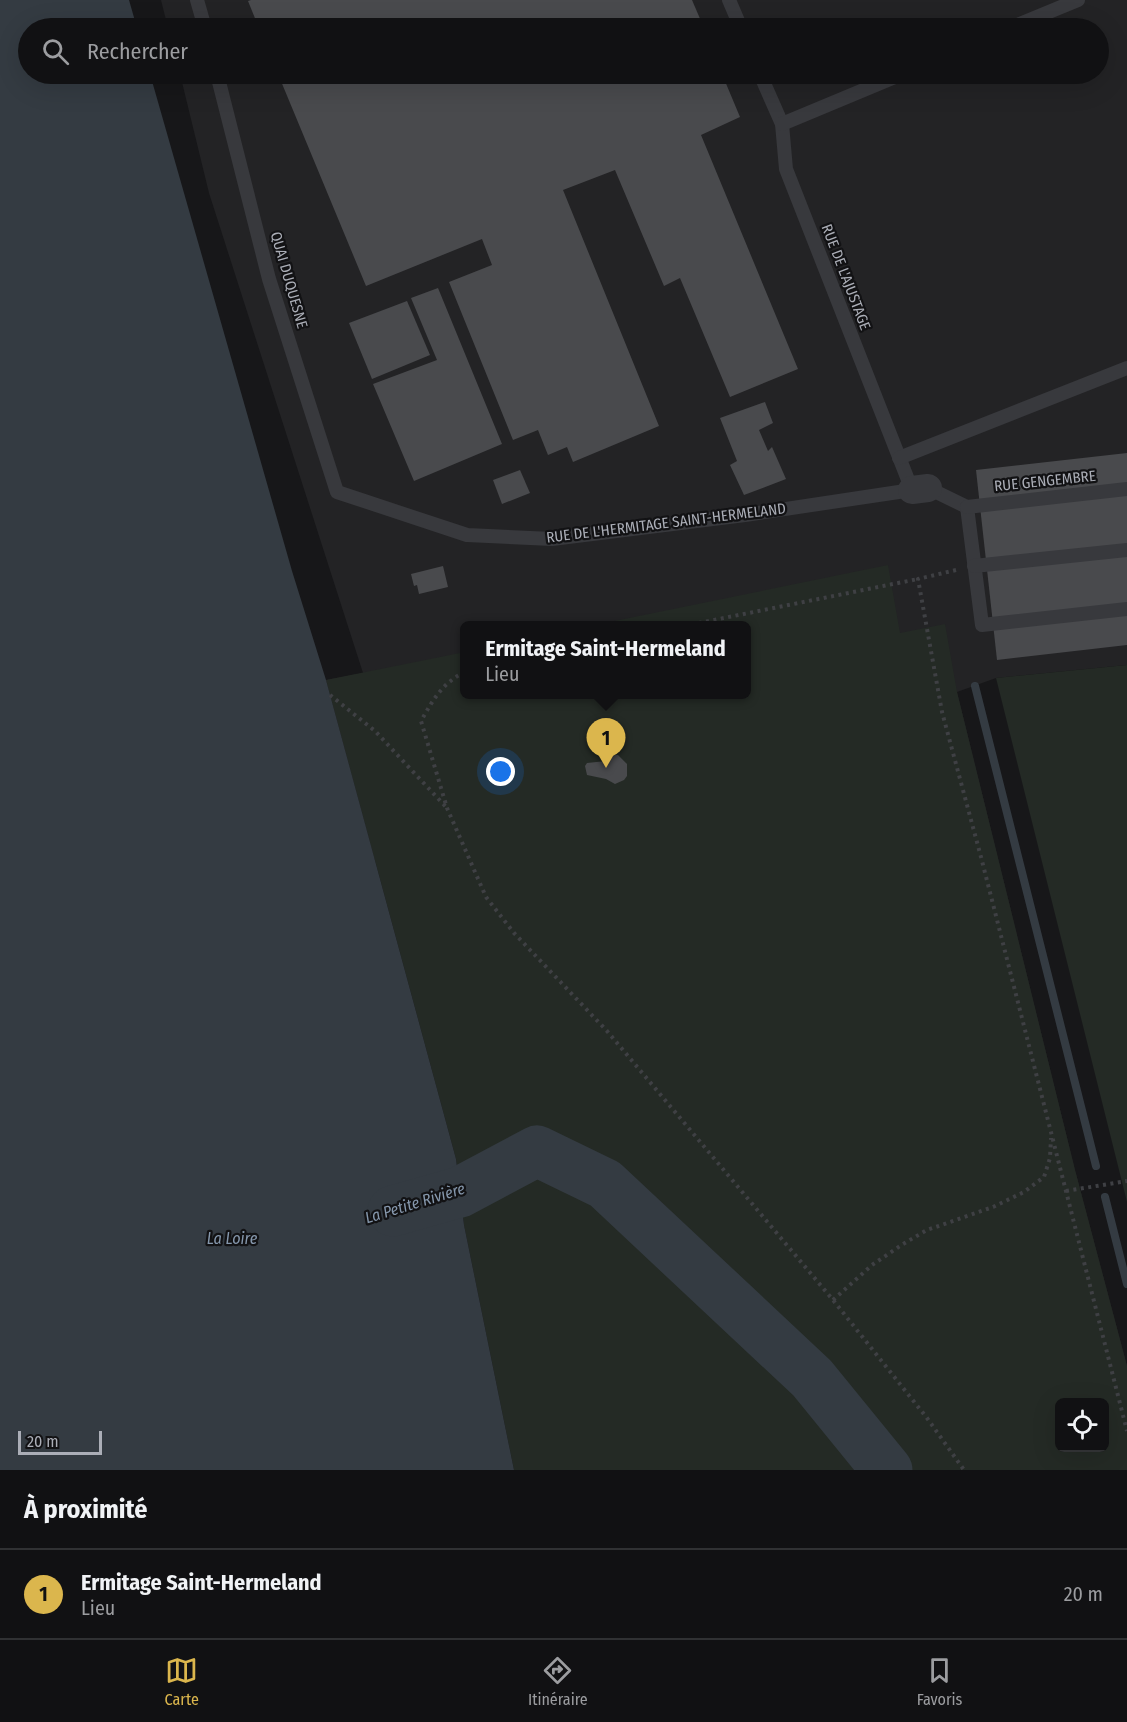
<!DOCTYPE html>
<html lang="fr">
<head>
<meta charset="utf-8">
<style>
  body { margin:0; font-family:"Fira Sans Condensed",sans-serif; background:#1a1a1c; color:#f1f3f6 }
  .controls { position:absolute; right:18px; bottom:18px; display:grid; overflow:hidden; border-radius:9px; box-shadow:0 6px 24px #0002 }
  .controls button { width:54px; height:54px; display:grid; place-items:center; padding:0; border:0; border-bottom:2px solid #303133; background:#111113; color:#f1f3f6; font:30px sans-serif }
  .scale { position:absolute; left:18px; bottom:15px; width:84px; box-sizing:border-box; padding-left:6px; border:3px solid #abaeb7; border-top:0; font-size:16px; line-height:21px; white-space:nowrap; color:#abaeb7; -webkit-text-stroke:4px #121214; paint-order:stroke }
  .you { position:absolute; left:501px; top:772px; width:21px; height:21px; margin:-15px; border:4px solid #fff; border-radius:50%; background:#1a73e8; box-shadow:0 0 0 9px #1a73e833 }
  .badge { display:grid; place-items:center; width:39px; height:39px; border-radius:50%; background:#dbb64d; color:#111; font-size:20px; font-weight:700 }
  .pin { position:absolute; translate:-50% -50px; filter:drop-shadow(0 2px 3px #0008) }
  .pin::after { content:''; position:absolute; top:32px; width:21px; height:18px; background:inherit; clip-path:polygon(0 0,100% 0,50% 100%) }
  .popup { position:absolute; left:460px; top:621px; width:291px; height:78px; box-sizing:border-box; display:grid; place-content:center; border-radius:9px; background:#111113; filter:drop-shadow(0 2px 4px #0005); font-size:20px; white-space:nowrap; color:#9c9da0 }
  .popup b { font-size:22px; color:#f1f3f6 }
  .popup::after { content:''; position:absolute; left:50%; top:100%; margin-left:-12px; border:12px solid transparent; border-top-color:#111113 }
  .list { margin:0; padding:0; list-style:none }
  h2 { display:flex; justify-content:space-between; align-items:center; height:78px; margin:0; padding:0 24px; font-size:26px }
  h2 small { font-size:20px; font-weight:400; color:#9c9da0 }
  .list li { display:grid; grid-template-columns:39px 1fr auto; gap:18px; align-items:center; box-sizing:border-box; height:90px; padding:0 24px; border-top:2px solid #303133 }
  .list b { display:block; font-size:22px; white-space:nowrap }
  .list p { margin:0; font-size:20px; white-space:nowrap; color:#9c9da0 }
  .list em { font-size:20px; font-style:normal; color:#9c9da0 }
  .icon { flex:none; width:33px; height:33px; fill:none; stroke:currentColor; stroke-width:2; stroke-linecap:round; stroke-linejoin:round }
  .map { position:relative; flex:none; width:1127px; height:1470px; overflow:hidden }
  .search { position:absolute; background:#111113; box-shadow:0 6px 24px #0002; left:18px; right:18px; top:18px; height:66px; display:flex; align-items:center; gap:15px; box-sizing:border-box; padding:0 21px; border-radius:33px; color:#9c9da0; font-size:22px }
  .sheet { height:168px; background:#111113 }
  nav { display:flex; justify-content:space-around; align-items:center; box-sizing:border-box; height:84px; border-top:2px solid #303133; background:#111113; font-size:16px; color:#9c9da0 }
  nav a { display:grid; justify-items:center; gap:3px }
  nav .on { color:#dbb64d }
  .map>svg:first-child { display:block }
  .built { fill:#232325; fill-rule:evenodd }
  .green { fill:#242a25; fill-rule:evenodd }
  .water { fill:#343b42 }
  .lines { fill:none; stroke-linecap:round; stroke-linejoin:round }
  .stream { stroke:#343b42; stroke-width:8 }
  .river { stroke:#343b42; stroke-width:51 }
  .building { fill:#494a4d }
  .path { stroke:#3f4044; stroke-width:4; stroke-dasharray:3 4.5; stroke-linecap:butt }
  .service { stroke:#38393d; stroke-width:14 }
  .minor { stroke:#38393d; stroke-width:28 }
  .labels { text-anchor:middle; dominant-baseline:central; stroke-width:4.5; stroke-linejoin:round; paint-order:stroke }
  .street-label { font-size:15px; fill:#abaeb7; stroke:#121214 }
  .water-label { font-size:16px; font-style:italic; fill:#8698ad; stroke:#121214 }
</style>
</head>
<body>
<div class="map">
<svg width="1127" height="1470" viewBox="0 0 1127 1470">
  <rect width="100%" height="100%" fill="#171719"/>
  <path class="built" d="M161,0H1127V665L996,678L957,692L1075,1170L1127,1366V1470H926L374,858L326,680L363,673L209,193L180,74H1098V28H168ZM465,626H747V694H465ZM1060,1402H1104V1448H1060Z"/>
  <g class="green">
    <path d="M888,565L900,633L945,624L957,692L1075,1170L1127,1366V1470H514L464,1225L456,1159L326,680L465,652V694H747V626L595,625ZM1060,1402H1104V1448H1060Z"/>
    <polygon points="1127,665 1127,1202 996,678"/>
  </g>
  <polygon class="water" points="0,0 129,0 137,28 28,28 28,74 150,74 292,571 326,680 456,1159 464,1225 514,1470 0,1470"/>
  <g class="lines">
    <g class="stream">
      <polyline points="975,686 1096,1166"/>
      <polyline points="1105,1197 1127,1284"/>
    </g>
    <polyline class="river" points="393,1211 460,1192 537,1151 605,1184 812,1378 887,1470"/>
  </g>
  <g class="building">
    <polygon points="251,0 692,0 704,28 259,28 248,1"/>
    <polygon points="278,74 722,74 740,117 701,135 798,369 730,397 680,278 664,286 615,170 563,190 659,426 573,462 567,447 548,455 538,430 513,440 449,282 492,265 482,239 366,286"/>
    <polygon points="438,288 502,444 414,481 373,384 437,360 411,298"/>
    <polygon points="407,301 430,355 372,379 349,323"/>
    <polygon points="765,402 773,423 759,430 768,451 772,447 786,479 744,495 730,465 737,461 720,418"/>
    <polygon points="1127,453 1127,645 997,660 976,470"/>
    <polygon points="520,470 530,493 502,504 493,480"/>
    <polygon points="443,566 448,587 419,594 417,585 414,586 411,574"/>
    <polygon points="613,755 618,755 627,764 627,776 624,780 615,784 606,779 587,775 585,766 587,763 606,761"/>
  </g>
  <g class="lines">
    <g class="path">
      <polyline points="956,570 918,579 942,712 981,857 1127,1431"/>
      <polyline points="684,626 918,579"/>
      <path d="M465,672C442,683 433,700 421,721L447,808L486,897L514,933L607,1031L833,1300L927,1418L964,1470"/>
      <polyline points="330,695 375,731 446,807"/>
      <polyline points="1066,1191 1127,1181"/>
      <polyline points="833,1300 872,1265 903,1244 927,1230 993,1207 1024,1192 1044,1177 1050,1158 1051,1138"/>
    </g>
    <g class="service">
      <polyline points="197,0 205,28"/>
      <polyline points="729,0 741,28"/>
      <polyline points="1010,28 1078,0"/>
      <polyline points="217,74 269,279 337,492 467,535 552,539 745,515 912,490 786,169 782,124 760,74"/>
      <polyline points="782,124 902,74"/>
      <polyline points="899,458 1127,368"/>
      <polyline points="928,488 967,507"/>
      <polyline points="967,507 982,625 1127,609"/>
      <polyline points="967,507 1127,489"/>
      <polyline points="974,566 1127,550"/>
    </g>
    <polyline class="minor" points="912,490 928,488"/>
  </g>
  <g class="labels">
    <g class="street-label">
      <text transform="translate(846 277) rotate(69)">RUE DE L'AJUSTAGE</text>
      <text transform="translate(289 280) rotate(74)">QUAI DUQUESNE</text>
      <text transform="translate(1045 481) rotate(-6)">RUE GENGEMBRE</text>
      <text transform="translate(666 523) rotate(-7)">RUE DE L'HERMITAGE SAINT-HERMELAND</text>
    </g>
    <g class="water-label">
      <text transform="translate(415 1203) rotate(-17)">La Petite Rivière</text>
      <text x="232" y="1238">La Loire</text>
    </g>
  </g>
</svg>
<div class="controls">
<button><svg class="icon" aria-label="locate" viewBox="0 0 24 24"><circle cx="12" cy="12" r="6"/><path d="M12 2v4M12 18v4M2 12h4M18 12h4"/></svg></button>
</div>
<div class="scale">20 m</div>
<div class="you"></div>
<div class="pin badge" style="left:606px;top:768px">1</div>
<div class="popup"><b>Ermitage Saint-Hermeland</b>Lieu</div>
<div class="search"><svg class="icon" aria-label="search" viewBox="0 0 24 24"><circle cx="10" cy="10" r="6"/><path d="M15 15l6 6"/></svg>Rechercher</div>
</div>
<section class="sheet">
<h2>À proximité<small></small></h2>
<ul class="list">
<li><span class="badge">1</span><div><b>Ermitage Saint-Hermeland</b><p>Lieu</p></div><em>20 m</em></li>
</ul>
</section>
<nav>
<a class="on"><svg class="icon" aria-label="map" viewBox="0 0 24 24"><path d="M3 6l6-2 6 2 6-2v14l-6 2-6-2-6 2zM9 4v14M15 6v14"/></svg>Carte</a>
<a><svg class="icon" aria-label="directions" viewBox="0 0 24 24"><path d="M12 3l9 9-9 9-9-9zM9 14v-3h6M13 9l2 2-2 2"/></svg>Itinéraire</a>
<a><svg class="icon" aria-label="saved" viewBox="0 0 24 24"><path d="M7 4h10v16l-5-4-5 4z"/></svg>Favoris</a>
</nav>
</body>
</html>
